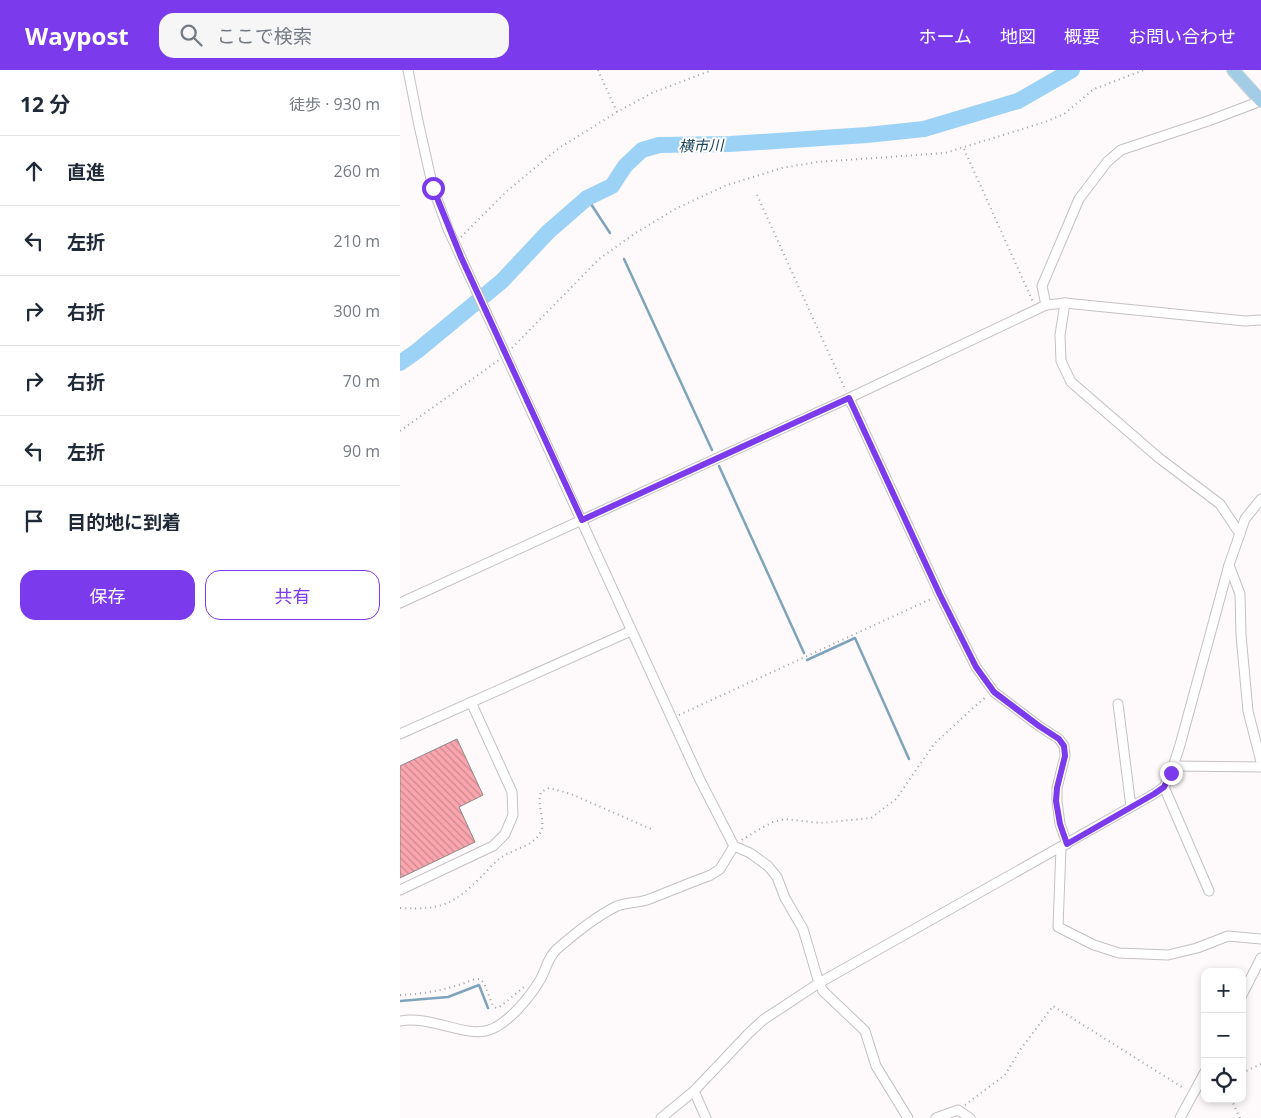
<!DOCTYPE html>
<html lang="ja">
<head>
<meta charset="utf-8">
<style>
  body { margin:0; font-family:"Open Sans","Noto Sans JP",sans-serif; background:#f6f6f7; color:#1f2937 }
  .controls { position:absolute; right:15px; bottom:15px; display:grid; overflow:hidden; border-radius:10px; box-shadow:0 2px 8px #0003 }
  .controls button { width:45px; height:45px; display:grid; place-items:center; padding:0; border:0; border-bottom:1px solid #e0e1e3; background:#fff; color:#1f2937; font:25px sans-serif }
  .stop { position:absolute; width:15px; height:15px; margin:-11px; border:4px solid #7c3aed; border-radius:50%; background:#fff }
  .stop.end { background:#7c3aed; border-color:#fff; box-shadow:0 1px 5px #0008 }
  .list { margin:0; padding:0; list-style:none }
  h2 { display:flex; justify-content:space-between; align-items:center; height:65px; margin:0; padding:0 20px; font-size:21px }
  h2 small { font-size:16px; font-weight:400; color:#747a83 }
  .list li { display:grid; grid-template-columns:32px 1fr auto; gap:15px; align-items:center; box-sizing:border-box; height:70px; padding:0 20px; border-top:1px solid #e0e1e3 }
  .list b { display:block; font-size:19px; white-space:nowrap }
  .list em { font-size:16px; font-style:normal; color:#747a83 }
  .actions { display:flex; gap:10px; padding:15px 20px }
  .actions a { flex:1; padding:11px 0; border:1px solid #7c3aed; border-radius:15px; text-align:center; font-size:18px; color:#7c3aed }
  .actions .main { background:#7c3aed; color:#fff }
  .icon { flex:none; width:28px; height:28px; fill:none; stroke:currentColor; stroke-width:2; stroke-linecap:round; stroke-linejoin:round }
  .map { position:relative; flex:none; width:861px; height:1048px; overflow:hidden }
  header { display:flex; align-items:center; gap:30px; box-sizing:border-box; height:70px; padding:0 25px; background:#7c3aed; color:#fff }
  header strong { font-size:24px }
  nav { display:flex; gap:28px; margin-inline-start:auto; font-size:18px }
  .search { width:350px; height:45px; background:#f6f6f7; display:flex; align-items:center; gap:12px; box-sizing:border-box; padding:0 18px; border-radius:15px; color:#747a83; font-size:19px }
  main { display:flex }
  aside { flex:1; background:#fff }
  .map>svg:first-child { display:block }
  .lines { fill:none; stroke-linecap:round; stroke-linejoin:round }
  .stream { stroke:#7ea3bd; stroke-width:2.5 }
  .river { stroke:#9dd2f7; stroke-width:16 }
  .building { fill:url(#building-back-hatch); stroke:#8b8888 }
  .street-casing { stroke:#c5c1c2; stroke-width:11 }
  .primary-casing { stroke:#d7d7d7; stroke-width:14 }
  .path { stroke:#a29fa0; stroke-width:2; stroke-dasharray:1 4; stroke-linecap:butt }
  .street { stroke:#fff; stroke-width:9 }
  .primary { stroke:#a3cde7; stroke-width:12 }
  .route { stroke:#7c3aed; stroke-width:6 }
  .labels { text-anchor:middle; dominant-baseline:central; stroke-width:4; stroke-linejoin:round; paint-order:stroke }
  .water-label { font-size:15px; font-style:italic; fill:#1a435c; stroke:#fff }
</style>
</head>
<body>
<header>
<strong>Waypost</strong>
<div class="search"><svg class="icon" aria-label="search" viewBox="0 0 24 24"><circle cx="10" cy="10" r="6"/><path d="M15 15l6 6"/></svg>ここで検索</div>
<nav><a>ホーム</a><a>地図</a><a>概要</a><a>お問い合わせ</a></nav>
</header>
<main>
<aside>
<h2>12 分<small>徒歩 · 930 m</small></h2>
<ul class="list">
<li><svg class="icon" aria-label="ahead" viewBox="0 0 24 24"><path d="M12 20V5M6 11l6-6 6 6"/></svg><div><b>直進</b></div><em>260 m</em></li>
<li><svg class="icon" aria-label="left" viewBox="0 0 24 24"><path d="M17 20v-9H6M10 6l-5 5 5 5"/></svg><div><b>左折</b></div><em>210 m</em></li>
<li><svg class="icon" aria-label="right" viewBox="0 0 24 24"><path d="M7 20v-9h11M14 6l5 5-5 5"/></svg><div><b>右折</b></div><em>300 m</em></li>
<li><svg class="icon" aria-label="right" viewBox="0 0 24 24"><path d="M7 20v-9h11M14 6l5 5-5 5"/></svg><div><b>右折</b></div><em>70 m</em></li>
<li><svg class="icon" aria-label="left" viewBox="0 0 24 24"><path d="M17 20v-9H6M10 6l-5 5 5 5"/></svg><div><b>左折</b></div><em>90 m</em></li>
<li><svg class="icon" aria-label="arrive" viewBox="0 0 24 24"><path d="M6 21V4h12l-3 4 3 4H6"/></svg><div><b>目的地に到着</b></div></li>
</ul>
<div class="actions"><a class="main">保存</a><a>共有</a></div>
</aside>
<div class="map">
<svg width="861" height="1048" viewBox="0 0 861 1048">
  <defs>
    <pattern id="building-back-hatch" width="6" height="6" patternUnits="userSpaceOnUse" patternTransform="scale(1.25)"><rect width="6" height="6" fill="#fba6af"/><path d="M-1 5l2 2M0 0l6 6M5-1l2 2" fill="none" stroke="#cc888f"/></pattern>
  </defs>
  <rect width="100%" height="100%" fill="#fefafb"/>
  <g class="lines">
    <g class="stream">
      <polyline points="187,128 210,163"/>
      <polyline points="224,189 312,380"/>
      <polyline points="319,396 404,583"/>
      <polyline points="407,590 455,568 509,689"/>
      <polyline points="0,931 48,927 79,915 88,938"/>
    </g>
    <polyline class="river" points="0,293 17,281 102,211 148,162 187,128 212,116 225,96 242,80 259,75 330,74 467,65 524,59 618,31 672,0"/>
  </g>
  <polygon class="building" points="57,669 83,725 59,737 75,772 0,808 0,696"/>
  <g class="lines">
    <defs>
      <g id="street">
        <polyline points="8,0 18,51 33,118 48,159 300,710 334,776 350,783 368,796 377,807 385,828 403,859 419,913 423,921 465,961 476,996 508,1048"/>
        <polyline points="665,233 660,265 661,291 671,312 759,388 820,434 840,464"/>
        <polyline points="646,235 642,216 679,129 707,92 721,80 808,51 861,31"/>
        <polyline points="449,328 540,525 576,597 594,622 639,656 659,669 664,676 665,686 657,718 657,731 660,754 667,774"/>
        <polyline points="829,495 840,524 841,565 848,641 861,692"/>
        <polyline points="0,533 449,328 646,235 665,233 845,251 861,250"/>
        <polyline points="718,634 731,737"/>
        <polyline points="0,664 231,561"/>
        <polyline points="774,696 861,697"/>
        <polyline points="764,717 809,821"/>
        <polyline points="661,778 658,857 694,875 719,883 768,885 797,878 828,866 861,869"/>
        <polyline points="0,820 93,776 105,764 113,745 112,722 71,632"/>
        <polyline points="842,925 861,888"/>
        <path d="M0,951C30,945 66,968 89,960C108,954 130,927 140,910C146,900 147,889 156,880C174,864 195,847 217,836C227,832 237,833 247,830C268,822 289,813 311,805L320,799L334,776"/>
        <polyline points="294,1021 306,1048"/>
        <polyline points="261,1048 294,1021 348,964 363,950 419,913 754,724 764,717 771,703 780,675 829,495 845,449 861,429"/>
        <polyline points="536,1048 558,1040 570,1048"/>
        <polyline points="780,1048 805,1002"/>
      </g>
      <polyline id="primary" points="833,0 861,31"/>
    </defs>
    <use href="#street" class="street-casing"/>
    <use href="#primary" class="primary-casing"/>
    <g class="path">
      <polyline points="198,0 217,42"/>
      <polyline points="564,79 633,232"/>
      <polyline points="357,125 446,321"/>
      <polyline points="61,167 107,121 159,78 217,42 252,23 312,0"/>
      <polyline points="112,278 199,189 234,164 277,138 327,115 382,98 417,92 545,83 645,52 664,44 694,19 744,0"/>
      <polyline points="0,361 99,290"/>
      <polyline points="279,645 531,529"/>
      <polyline points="342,770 356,761 373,752 385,749 420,753 471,748 496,729 534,674 572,639 586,627"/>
      <path d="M0,838C42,840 53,835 82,806C89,799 96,790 105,785C117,778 133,776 140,763C147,751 136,737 141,722L149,718L171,724L251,759"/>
      <path d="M0,925C27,924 50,919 75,909H80L84,913L93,936L96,938L101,936L124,917"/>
      <polyline points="842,1003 861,994"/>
      <polyline points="831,1029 840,1048"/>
      <polyline points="565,1035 605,1005 620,980 653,936 785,1019"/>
    </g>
    <use href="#street" class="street"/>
    <use href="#primary" class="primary"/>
  </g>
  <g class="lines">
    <polyline class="route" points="33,118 61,187 182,450 449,328 540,525 576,597 594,622 639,656 659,669 664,676 665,686 657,718 656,731 660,754 667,774 754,724 764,717 771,703"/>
  </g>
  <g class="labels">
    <g class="water-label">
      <text transform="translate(301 75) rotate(-1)">横市川</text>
    </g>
  </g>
</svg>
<div class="controls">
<button>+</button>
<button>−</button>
<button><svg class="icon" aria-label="locate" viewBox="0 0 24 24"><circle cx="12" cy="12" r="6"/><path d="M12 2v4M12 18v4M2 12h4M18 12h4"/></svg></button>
</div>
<div class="stop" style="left:33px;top:118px"></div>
<div class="stop end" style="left:771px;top:703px"></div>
</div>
</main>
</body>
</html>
